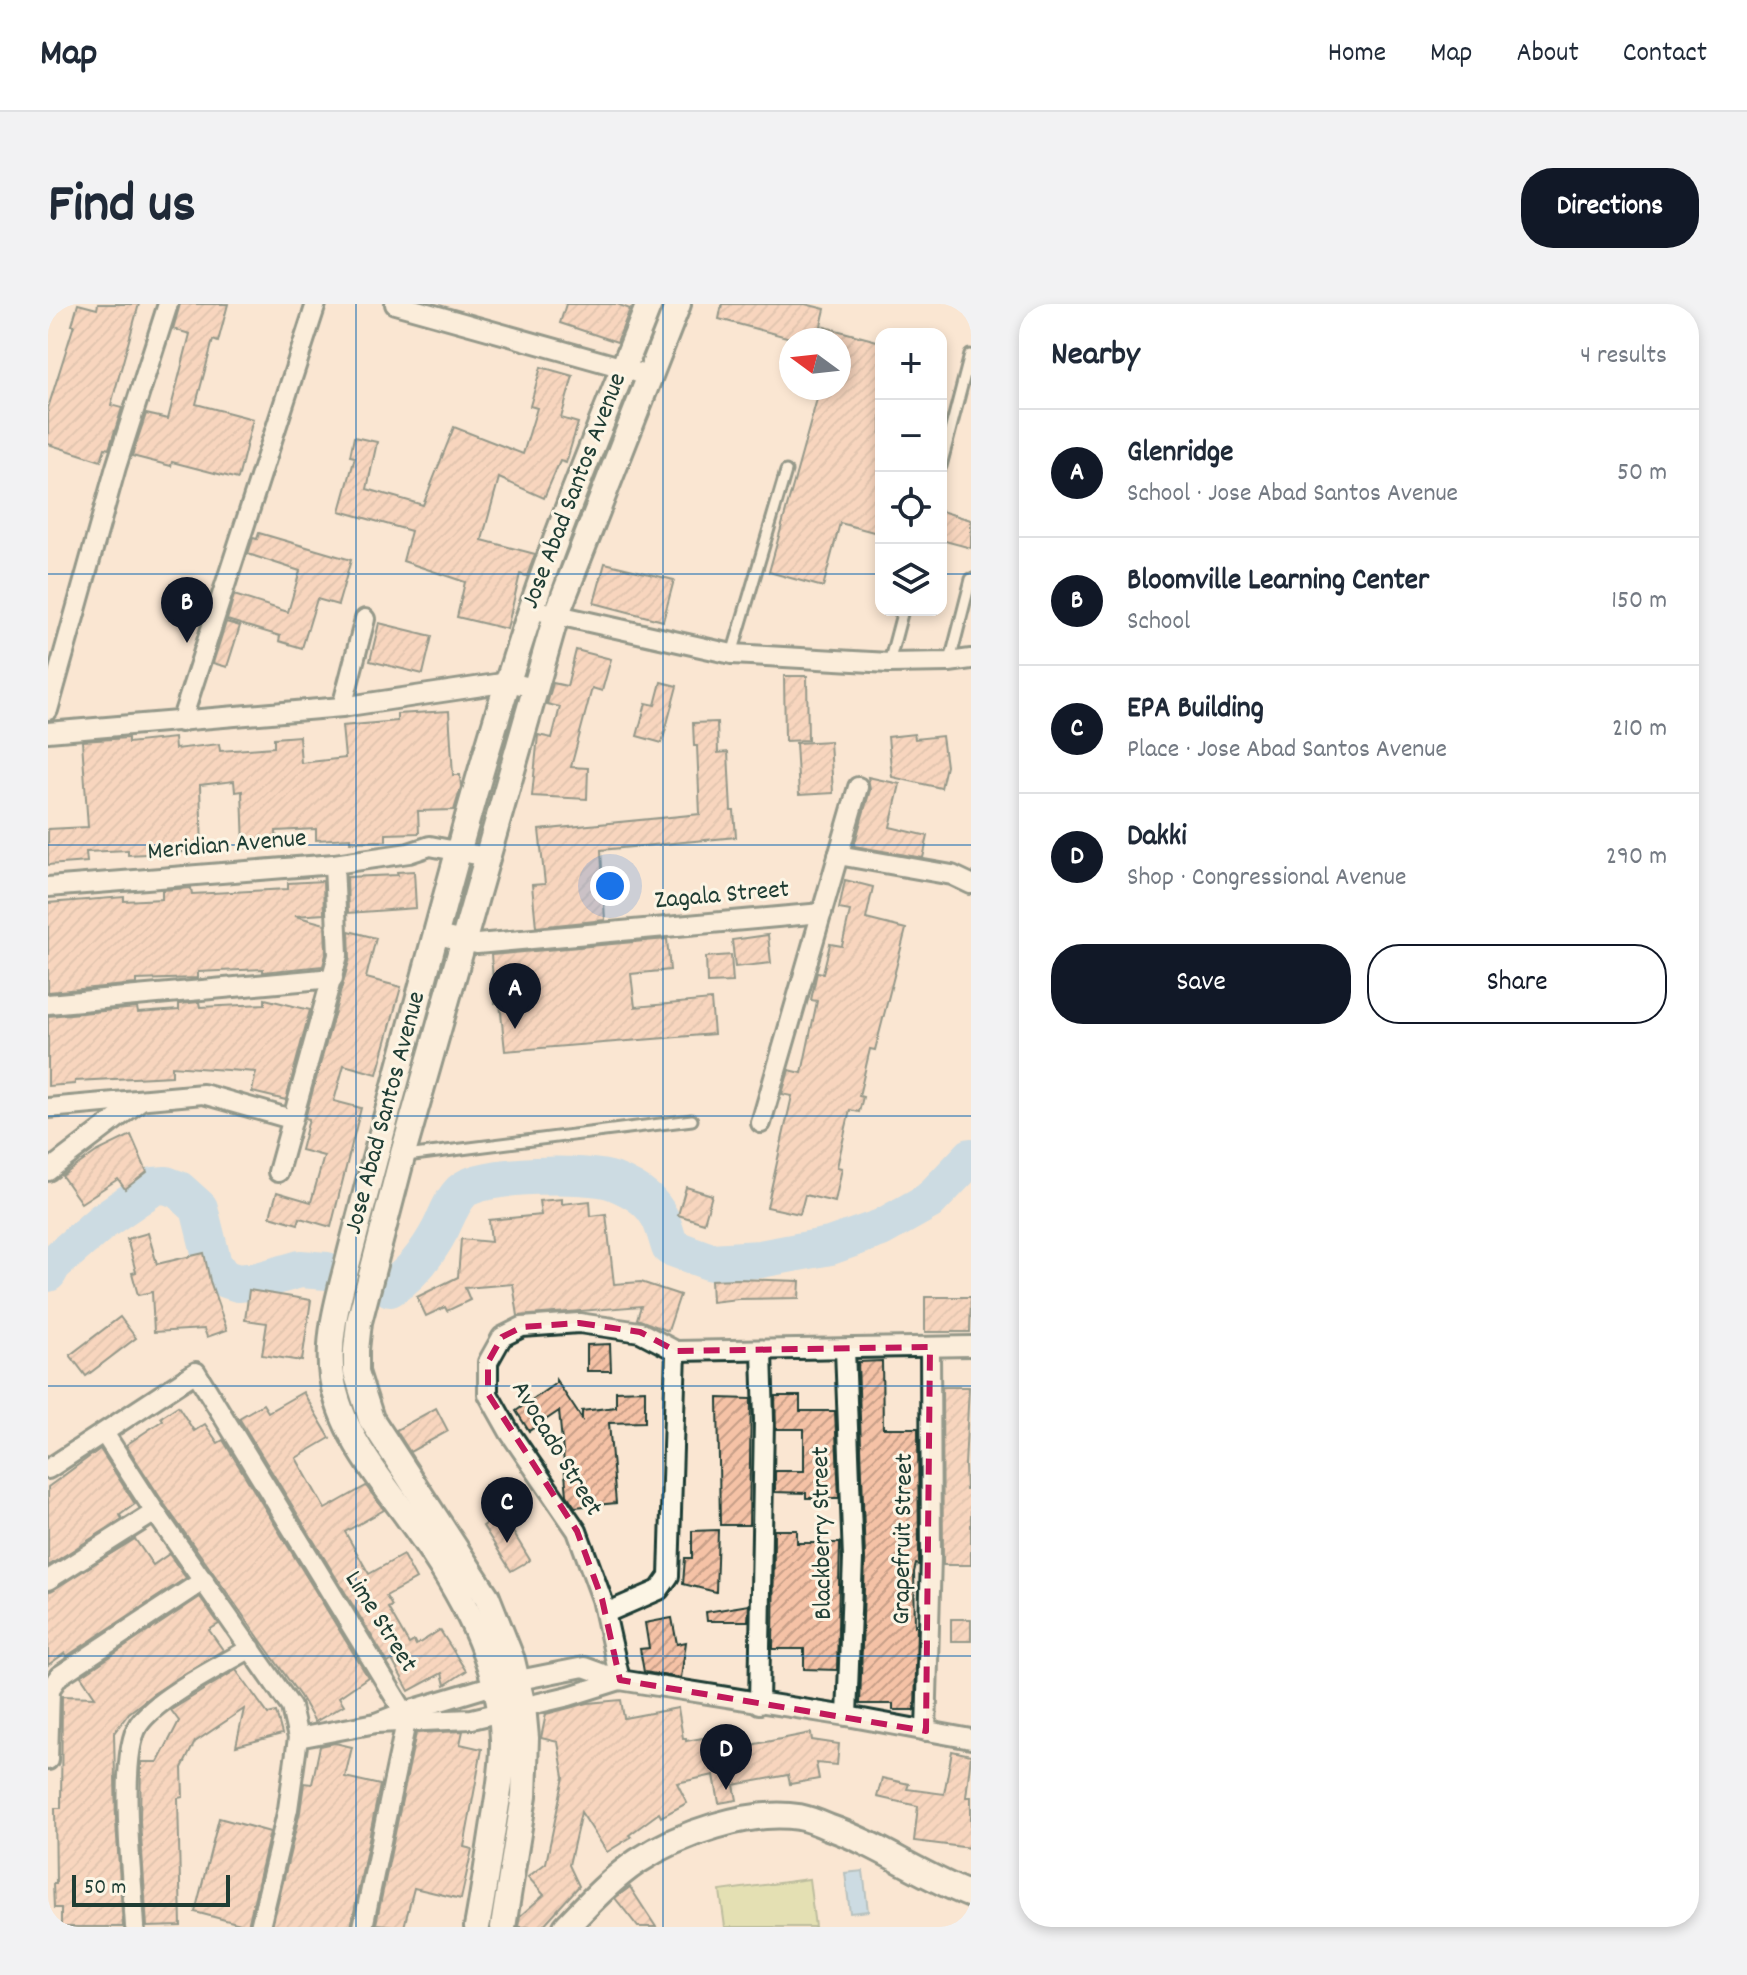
<!DOCTYPE html>
<html lang="en">
<head>
<meta charset="utf-8">
<style>
  body { margin:0; font-family:Dekko,sans-serif; background:#f2f2f3; color:#1f2937 }
  .controls { position:absolute; right:24px; top:24px; display:grid; overflow:hidden; border-radius:16px; box-shadow:0 4px 12px #0003 }
  .controls button { width:72px; height:72px; display:grid; place-items:center; padding:0; border:0; border-bottom:2px solid #e0e1e3; background:#fff; color:#1f2937; font:40px sans-serif }
  .compass { position:absolute; left:731px; top:24px; width:72px; height:72px; border-radius:50%; background:#fff; box-shadow:0 4px 12px #0003; rotate:285deg }
  .scale { position:absolute; left:24px; bottom:20px; width:158px; box-sizing:border-box; padding-left:8px; border:4px solid #1f3d34; border-top:0; font-size:22px; line-height:28px; white-space:nowrap; color:#1f3d34; -webkit-text-stroke:6px #fcf5e5; paint-order:stroke }
  .you { position:absolute; left:562px; top:582px; width:28px; height:28px; margin:-20px; border:6px solid #fff; border-radius:50%; background:#1a73e8; box-shadow:0 0 0 12px #1a73e833 }
  .badge { display:grid; place-items:center; width:52px; height:52px; border-radius:50%; background:#111827; color:#fff; font-size:26px; font-weight:700 }
  .pin { position:absolute; translate:-50% -66px; filter:drop-shadow(0 2px 4px #0008) }
  .pin::after { content:''; position:absolute; top:42px; width:28px; height:24px; background:inherit; clip-path:polygon(0 0,100% 0,50% 100%) }
  .list { margin:0; padding:0; list-style:none }
  h2 { display:flex; justify-content:space-between; align-items:center; height:104px; margin:0; padding:0 32px; font-size:34px }
  h2 small { font-size:26px; font-weight:400; color:#747a83 }
  .list li { display:grid; grid-template-columns:52px 1fr auto; gap:24px; align-items:center; box-sizing:border-box; height:128px; padding:0 32px; border-top:2px solid #e0e1e3 }
  .list b { display:block; font-size:30px; white-space:nowrap }
  .list p { margin:0; font-size:26px; white-space:nowrap; color:#747a83 }
  .list em { font-size:26px; font-style:normal; color:#747a83 }
  .actions { display:flex; gap:16px; padding:24px 32px }
  .actions a { flex:1; padding:18px 0; border:2px solid #111827; border-radius:32px; text-align:center; font-size:28px; color:#111827 }
  .actions .main { background:#111827; color:#fff }
  .icon { flex:none; width:44px; height:44px; fill:none; stroke:currentColor; stroke-width:2; stroke-linecap:round; stroke-linejoin:round }
  .map { position:relative; flex:none; width:923px; height:1623px; overflow:hidden; border-radius:32px }
  header { display:flex; align-items:center; gap:48px; box-sizing:border-box; height:112px; padding:0 40px; background:#fff; border-bottom:2px solid #e0e1e3 }
  header strong { font-size:38px }
  nav { display:flex; gap:44px; margin-inline-start:auto; font-size:28px }
  .intro { display:flex; align-items:center; justify-content:space-between; box-sizing:border-box; height:192px; padding:0 48px }
  h1 { margin:0; font-size:56px }
  .button { padding:20px 36px; border-radius:32px; background:#111827; color:#fff; font-size:28px; font-weight:700 }
  main { display:flex; gap:48px; padding:0 48px }
  aside { flex:1; background:#fff; border-radius:32px; box-shadow:0 4px 12px #0003 }
  .map>svg:first-child { display:block }
  .pitch { fill:#c9da8e; stroke:#748c61; stroke-width:2 }
  .water { fill:#96cff5; stroke:#6695a8; stroke-width:2 }
  .lines { fill:none; stroke-linecap:round; stroke-linejoin:round }
  .river { stroke:#96cff5; stroke-width:38 }
  .building { fill:url(#building-hatch); stroke:#1f3d34; stroke-width:2 }
  .lane-casing { stroke:#1f3d34; stroke-width:15 }
  .street-casing { stroke:#1f3d34; stroke-width:24 }
  .secondary-casing { stroke:#1f3d34; stroke-width:30 }
  .lane { stroke:#fcf5e5; stroke-width:9 }
  .street { stroke:#fcf5e5; stroke-width:18 }
  .secondary { stroke:#fcf5e5; stroke-width:24 }
  .marked { fill:none; stroke:#c2185b; stroke-width:6; stroke-dasharray:16 10; stroke-linejoin:round }
  .grid { fill:none; stroke:#1f6fb2; stroke-width:2; stroke-opacity:0.55 }
  .labels { text-anchor:middle; dominant-baseline:central; stroke-width:6; stroke-linejoin:round; paint-order:stroke }
  .street-label { font-size:26px; fill:#1f3d34; stroke:#fcf5e5 }
</style>
</head>
<body>
<header>
<strong>Map</strong>
<nav><a>Home</a><a>Map</a><a>About</a><a>Contact</a></nav>
</header>
<div class="intro"><h1>Find us</h1><a class="button">Directions</a></div>
<main>
<div class="map">
<svg width="923" height="1623" viewBox="0 0 923 1623">
  <defs>
    <pattern id="building-hatch" width="6" height="6" patternUnits="userSpaceOnUse" patternTransform="scale(2)"><rect width="6" height="6" fill="#f5c2a6"/><path d="M-1 1l2-2M0 6l6-6M5 7l2-2" fill="none" stroke="#c69f88"/></pattern>
  </defs>
  <rect width="100%" height="100%" fill="#fae6d2"/>
  <filter id="ink" filterUnits="userSpaceOnUse"><feTurbulence type="fractalNoise" baseFrequency=".0125" numOctaves="2"/><feDisplacementMap in="SourceGraphic" scale="16" xChannelSelector="R" yChannelSelector="G"/><feConvolveMatrix kernelMatrix="1 2 1 2 8 2 1 2 1" color-interpolation-filters="sRGB"/></filter>
  <g filter="url(#ink)">
    <polygon class="pitch" points="761,1575 767,1623 677,1623 672,1587"/>
    <polygon class="water" points="815,1567 820,1607 802,1609 797,1569"/>
    <g class="lines">
      <g class="river">
        <polyline points="0,969 5,960 55,917 106,882 118,881 131,886 151,904 165,960 175,974 190,979 210,977 252,965 279,967"/>
        <path d="M342,984C364,970 381,947 393,924C399,911 404,897 414,887C433,869 541,868 565,877C575,881 589,888 597,895C613,908 616,924 622,943L663,958L712,955L782,942L833,924L881,897L923,853"/>
      </g>
    </g>
    <g class="building">
      <polygon points="30,0 49,5 50,0 91,0 63,101 74,104 61,145 57,144 53,157 0,140 0,104 26,21 24,21"/>
      <polygon points="132,0 180,0 170,38 165,36 148,100 205,115 190,175 124,158 123,162 84,152 98,110 120,115 142,30 125,25"/>
      <polygon points="518,0 569,0 582,5 569,38 512,19"/>
      <polygon points="674,0 757,0 777,5 773,22 833,38 833,230 792,219 775,283 721,268 772,84 791,84 791,36 750,36 671,15"/>
      <polygon points="493,63 525,72 513,114 530,119 518,159 512,157 496,194 451,174 434,236 487,250 479,272 472,270 459,325 409,313 417,278 355,257 363,227 292,207 307,153 302,152 306,133 329,138 319,185 375,201 406,123 475,150 489,104 482,102"/>
      <polygon points="893,207 923,216 923,244 893,236"/>
      <polygon points="211,229 303,256 290,301 269,295 254,344 231,337 232,332 179,316 186,291 240,308 252,267 200,250 205,234 209,235"/>
      <polygon points="557,259 626,276 615,317 546,299"/>
      <polygon points="178,318 192,322 179,363 165,359"/>
      <polygon points="331,319 384,332 375,370 322,357"/>
      <polygon points="528,346 563,355 554,387 544,384 523,463 540,464 539,495 484,492 490,431 504,434 512,403 499,400 505,379 519,382"/>
      <polygon points="736,372 759,372 760,436 737,437"/>
      <polygon points="613,378 629,382 614,439 589,432 598,399 607,401"/>
      <polygon points="401,407 405,471 412,471 413,483 406,506 370,507 371,529 338,530 338,537 302,538 302,534 268,536 268,525 228,527 229,543 196,544 194,487 187,488 186,477 152,481 154,547 80,551 80,546 38,548 39,558 0,561 0,525 40,523 34,437 80,434 80,439 126,434 127,445 171,440 172,447 226,443 226,434 251,432 253,459 297,454 294,422 349,417 349,410"/>
      <polygon points="669,418 670,449 680,448 683,507 686,507 688,533 553,546 557,616 488,623 484,581 497,580 491,526 652,510 649,442 646,442 645,419"/>
      <polygon points="866,430 867,435 894,432 898,462 893,484 844,473 840,433"/>
      <polygon points="782,437 785,489 751,491 748,439"/>
      <polygon points="820,473 852,480 842,523 880,532 875,554 806,542 822,486"/>
      <polygon points="366,567 368,604 300,609 299,573 350,571 349,568"/>
      <polygon points="797,576 825,583 818,615 858,625 827,746 822,745 811,792 815,793 811,808 802,806 789,863 794,864 787,898 757,891 752,910 719,903 744,792 734,790 741,766 754,769 769,697 763,696 769,668 775,669 782,640 794,642 802,607 791,605"/>
      <polygon points="275,577 276,610 247,612 277,620 278,650 275,662 215,668 215,665 150,668 150,674 88,676 88,680 0,688 0,599 76,593 76,597 114,595 114,586 143,584 144,590 240,585 240,579"/>
      <polygon points="301,627 328,634 318,674 353,683 329,770 296,761 286,797 313,804 283,923 252,914 250,920 222,912 229,888 263,898 269,877 276,852 253,846 261,815 257,814 302,654"/>
      <polygon points="720,631 723,659 687,663 684,636"/>
      <polygon points="619,635 622,666 583,670 587,703 663,696 666,730 457,747 452,699 447,699 443,651"/>
      <polygon points="683,651 685,678 659,679 658,653"/>
      <polygon points="217,695 262,706 238,796 204,788 208,768 150,764 124,762 124,772 27,777 27,780 0,782 0,712 89,704 90,709 131,706 131,700 151,698 152,703 217,700"/>
      <polygon points="83,831 99,868 77,885 70,875 33,899 14,872 48,848"/>
      <polygon points="638,883 664,891 656,919 630,911"/>
      <polygon points="514,895 514,900 542,897 543,912 558,910 566,980 593,978 632,991 620,1027 589,1015 593,1002 470,1012 465,980 417,984 422,996 399,1007 397,1003 378,1012 369,993 410,973 413,935 443,938 441,916 493,911 491,897"/>
      <polygon points="100,929 109,960 156,949 162,977 179,1026 159,1033 156,1025 106,1028 104,988 90,991 84,969 88,968 79,935"/>
      <polygon points="689,975 752,977 751,994 690,995 664,998 663,976"/>
      <polygon points="201,986 263,996 254,1057 214,1051 219,1019 197,1016"/>
      <polygon points="877,993 923,993 922,1028 877,1028"/>
      <polygon points="72,1013 88,1034 38,1072 22,1051"/>
      <polygon points="562,1040 563,1067 539,1067 539,1041"/>
      <polygon points="834,1057 835,1124 870,1124 871,1252 871,1261 868,1260 866,1268 867,1322 869,1322 867,1406 845,1406 845,1400 812,1400 817,1255 810,1058"/>
      <polygon points="508,1076 534,1115 534,1107 568,1103 568,1087 597,1086 597,1118 561,1119 568,1199 527,1203 519,1191 511,1107 481,1127 468,1107 508,1079"/>
      <polygon points="894,1083 921,1083 917,1162 918,1186 923,1186 923,1261 895,1261"/>
      <polygon points="255,1088 282,1134 248,1154 277,1205 318,1182 336,1206 297,1228 321,1270 355,1251 368,1275 338,1292 344,1302 340,1304 361,1340 366,1337 368,1341 392,1326 418,1367 397,1381 394,1369 361,1387 344,1356 340,1359 191,1114 215,1100 220,1108"/>
      <polygon points="727,1092 752,1092 752,1107 787,1107 791,1194 758,1194 758,1189 727,1188 727,1167 756,1167 756,1125 728,1125"/>
      <polygon points="670,1094 703,1095 701,1221 672,1221"/>
      <polygon points="130,1102 146,1127 157,1120 170,1139 175,1136 320,1373 291,1393 296,1401 267,1418 252,1392 117,1201 78,1141 115,1116 113,1113"/>
      <polygon points="388,1104 400,1127 362,1148 348,1126"/>
      <polygon points="52,1145 87,1200 72,1211 74,1215 0,1262 0,1183"/>
      <polygon points="462,1175 471,1188 456,1198 447,1185"/>
      <polygon points="454,1210 482,1256 463,1267 435,1222"/>
      <polygon points="670,1226 668,1288 635,1280 637,1254 644,1254 644,1227"/>
      <polygon points="726,1226 749,1226 749,1239 792,1239 789,1366 756,1365 756,1345 725,1345"/>
      <polygon points="87,1235 105,1261 121,1250 138,1274 19,1352 17,1349 0,1361 0,1288"/>
      <polygon points="152,1293 171,1320 161,1326 175,1346 105,1390 81,1409 66,1429 68,1518 75,1623 13,1623 13,1604 6,1604 5,1580 8,1580 7,1504 13,1504 14,1392 47,1393 33,1372"/>
      <polygon points="701,1301 700,1317 659,1317 658,1308"/>
      <polygon points="624,1314 629,1340 638,1338 633,1374 596,1368 592,1345 601,1344 597,1319"/>
      <rect x="903" y="1315" width="20" height="22"/>
      <polygon points="188,1366 220,1410 228,1408 234,1430 188,1442 196,1405 147,1438 134,1464 135,1493 130,1494 133,1622 99,1623 92,1517 93,1458 110,1458 131,1417 123,1406"/>
      <polygon points="573,1396 576,1414 630,1404 635,1434 638,1434 638,1437 688,1428 690,1439 701,1437 702,1441 763,1429 764,1436 791,1440 789,1461 768,1459 771,1475 742,1480 740,1471 686,1481 689,1496 671,1499 666,1471 629,1479 639,1499 613,1513 611,1509 581,1531 583,1533 559,1548 533,1508 521,1561 531,1582 494,1623 470,1623 472,1612 496,1591 480,1573 498,1559 516,1473 510,1438 493,1434 498,1410 540,1399"/>
      <polygon points="415,1427 412,1440 434,1445 416,1543 424,1545 413,1595 366,1584 356,1623 328,1620 368,1429"/>
      <polygon points="287,1439 304,1443 297,1473 332,1481 303,1623 224,1623 252,1508 256,1479 264,1480 272,1442"/>
      <polygon points="904,1447 923,1451 918,1493 923,1493 923,1544 866,1537 870,1502 829,1493 834,1474 861,1480 859,1485 896,1490"/>
      <polygon points="171,1514 222,1528 200,1622 147,1608"/>
      <polygon points="582,1583 608,1623 590,1623 567,1594"/>
    </g>
    <g class="lines">
      <defs>
        <g id="lane">
          <polyline points="893,162 922,51"/>
          <polyline points="684,350 738,167"/>
          <polyline points="902,357 923,275"/>
          <polyline points="841,359 855,306"/>
          <polyline points="358,852 644,816"/>
        </g>
        <g id="street">
          <polyline points="347,0 576,64 601,73"/>
          <polyline points="483,305 684,350 841,359 901,358 923,355"/>
          <polyline points="294,403 317,315"/>
          <polyline points="0,406 68,163 120,0"/>
          <polyline points="133,418 268,0"/>
          <polyline points="0,428 294,403 461,378 486,384"/>
          <polyline points="790,551 904,571 923,580"/>
          <polyline points="0,583 286,560 361,549 382,542 439,553"/>
          <polyline points="389,631 429,640 774,609"/>
          <polyline points="0,700 285,674"/>
          <polyline points="0,804 155,790 243,815"/>
          <polyline points="713,819 810,483"/>
          <polyline points="0,867 93,796"/>
          <polyline points="230,868 290,651 286,560"/>
          <polyline points="797,1045 805,1255 799,1412"/>
          <polyline points="56,1129 107,1208 243,1403 250,1434 240,1505 212,1623"/>
          <polyline points="0,1165 148,1068 356,1408 358,1418 315,1623"/>
          <polyline points="0,1276 107,1208"/>
          <polyline points="558,1309 611,1286 621,1272 628,1047"/>
          <polyline points="572,1376 554,1295 529,1227 462,1129 440,1090 440,1058 454,1033 474,1023 531,1019 592,1028 628,1047 923,1042"/>
          <polyline points="711,1400 716,1116 714,1048"/>
          <polyline points="328,1419 356,1408 446,1381 536,1363 572,1376 799,1412 923,1435"/>
          <polyline points="878,1427 883,1252 882,1043"/>
          <polyline points="250,1434 328,1419 424,1415 521,1392 572,1376"/>
          <polyline points="0,1456 2,1385 11,1372 156,1276"/>
          <path d="M87,1623C85,1580 69,1453 91,1420C110,1393 173,1362 203,1344"/>
        </g>
        <g id="secondary">
          <path d="M429,1623C436,1586 441,1549 447,1512C451,1487 456,1460 455,1435C452,1356 411,1285 367,1223C334,1177 293,1131 284,1073C278,1030 293,987 303,946C316,896 329,846 343,796C388,632 429,467 483,306C518,203 561,101 601,0"/>
          <polyline points="455,1623 476,1492 478,1434 475,1402 464,1356 439,1293 323,1115 308,1068 308,1046 311,1018 354,853 508,312 630,0"/>
          <path d="M518,1623C540,1600 563,1575 590,1557C631,1530 702,1505 751,1513C761,1515 771,1519 780,1523C830,1540 873,1572 923,1591"/>
        </g>
      </defs>
      <use href="#lane" class="lane-casing"/>
      <use href="#street" class="street-casing"/>
      <use href="#secondary" class="secondary-casing"/>
      <use href="#lane" class="lane"/>
      <use href="#street" class="street"/>
      <use href="#secondary" class="secondary"/>
    </g>
  </g>
  <path d="M0 0H923V1623H0ZM531,1019L592,1028L628,1047L882,1043L878,1427L572,1376L554,1295L529,1227L440,1090V1058L454,1033L474,1023Z" fill="#fae6d2" fill-opacity=".55" fill-rule="evenodd"/>
  <path class="marked" d="M531,1019L592,1028L628,1047L882,1043L878,1427L572,1376L554,1295L529,1227L440,1090V1058L454,1033L474,1023Z"/>
  <path class="grid" d="M308,0V1623M615,0V1623M0,270H833M893,270H923M0,541H923M0,812H923M0,1082H923M0,1352H923"/>
  <g class="labels">
    <g class="street-label">
      <text transform="translate(527 187) rotate(-69)">Jose Abad Santos Avenue</text>
      <text transform="translate(179 542) rotate(-5)">Meridian Avenue</text>
      <text transform="translate(674 592) rotate(-5)">Zagala Street</text>
      <text transform="translate(338 809) rotate(-75)">Jose Abad Santos Avenue</text>
      <text transform="translate(508 1145) rotate(59)">Avocado Street</text>
      <text transform="translate(775 1229) rotate(-91)">Blackberry Street</text>
      <text transform="translate(856 1235) rotate(-89)">Grapefruit Street</text>
      <text transform="translate(332 1318) rotate(58)">Lime Street</text>
    </g>
  </g>
</svg>
<div class="controls">
<button>+</button>
<button>−</button>
<button><svg class="icon" aria-label="locate" viewBox="0 0 24 24"><circle cx="12" cy="12" r="6"/><path d="M12 2v4M12 18v4M2 12h4M18 12h4"/></svg></button>
<button><svg class="icon" aria-label="layers" viewBox="0 0 24 24"><path d="M12 4l9 5-9 5-9-5zM3 14l9 5 9-5"/></svg></button>
</div>
<svg class="compass" viewBox="-18 -18 36 36"><path d="M0-13l5 13h-10z" fill="#e53935"/><path d="M0 13l5-13h-10z" fill="#747a83"/></svg>
<div class="scale">50 m</div>
<div class="you"></div>
<div class="pin badge" style="left:467px;top:725px">A</div>
<div class="pin badge" style="left:139px;top:339px">B</div>
<div class="pin badge" style="left:459px;top:1239px">C</div>
<div class="pin badge" style="left:678px;top:1486px">D</div>
</div>
<aside>
<h2>Nearby<small>4 results</small></h2>
<ul class="list">
<li><span class="badge">A</span><div><b>Glenridge</b><p>School · Jose Abad Santos Avenue</p></div><em>50 m</em></li>
<li><span class="badge">B</span><div><b>Bloomville Learning Center</b><p>School</p></div><em>150 m</em></li>
<li><span class="badge">C</span><div><b>EPA Building</b><p>Place · Jose Abad Santos Avenue</p></div><em>210 m</em></li>
<li><span class="badge">D</span><div><b>Dakki</b><p>Shop · Congressional Avenue</p></div><em>290 m</em></li>
</ul>
<div class="actions"><a class="main">Save</a><a>Share</a></div>
</aside>
</main>
</body>
</html>
